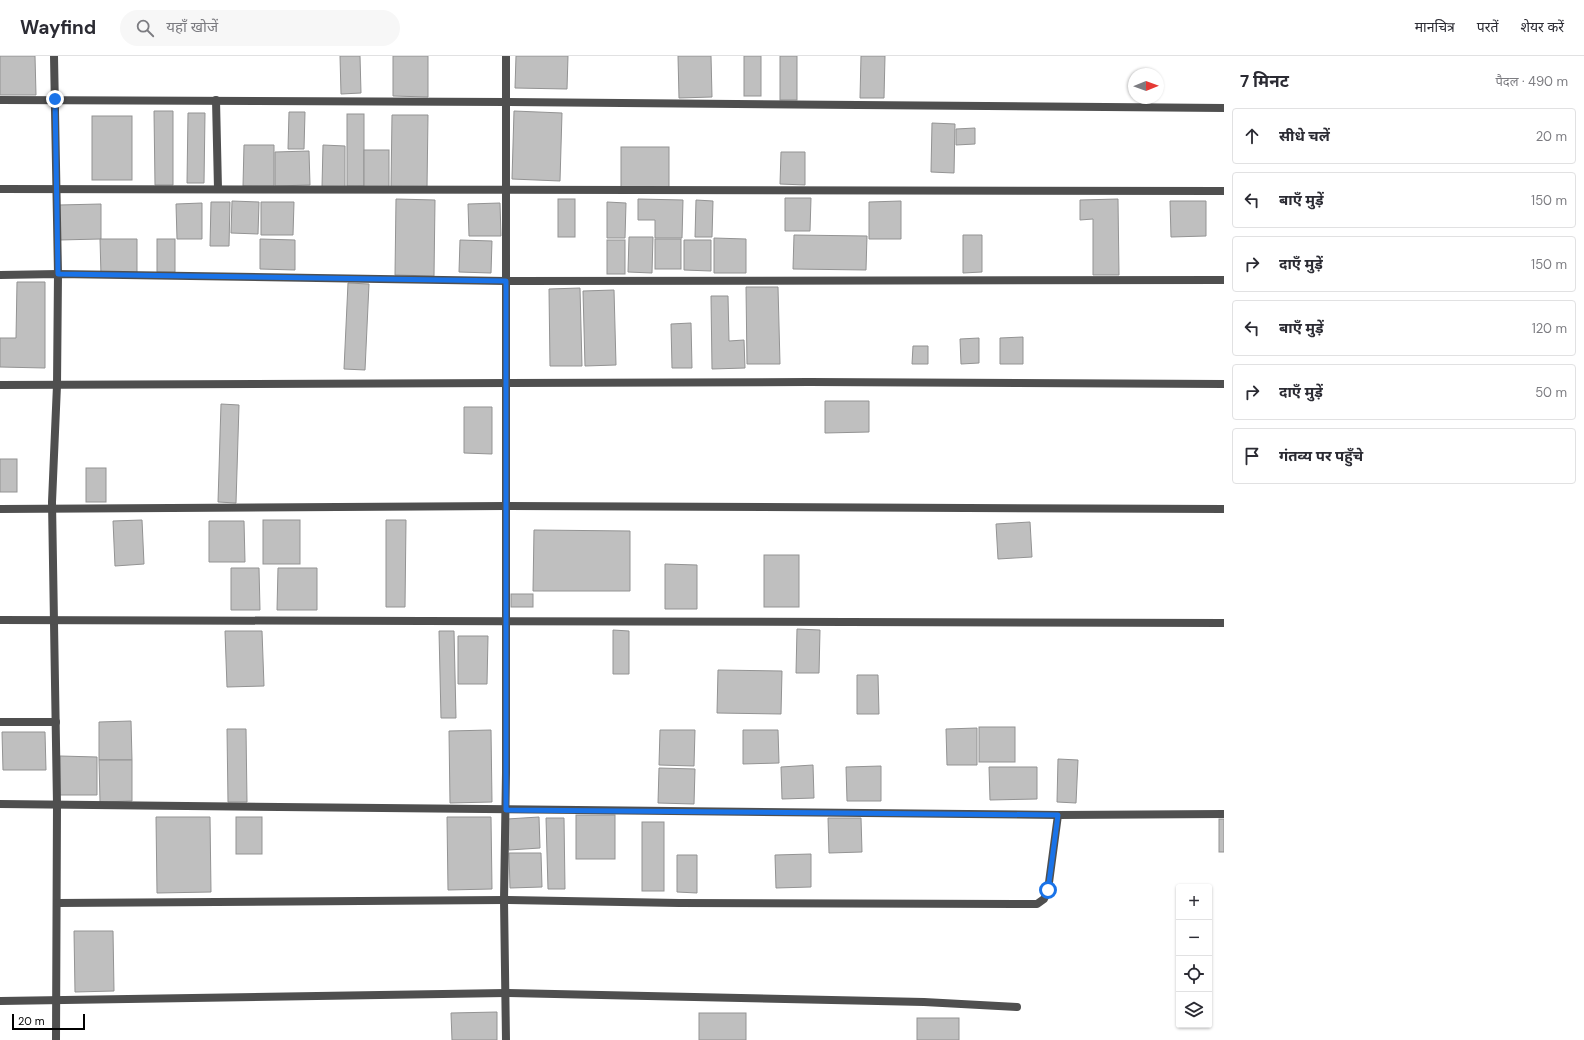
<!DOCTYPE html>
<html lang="hi">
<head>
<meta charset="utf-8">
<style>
  body { margin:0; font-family:"DM Sans","Noto Sans Devanagari",sans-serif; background:#f7f7f7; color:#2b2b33 }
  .controls { position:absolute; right:12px; bottom:12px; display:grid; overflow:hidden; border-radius:4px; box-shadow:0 1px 3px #0004 }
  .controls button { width:36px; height:36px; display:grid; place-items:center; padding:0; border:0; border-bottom:1px solid #e1e1e2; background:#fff; color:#2b2b33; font:20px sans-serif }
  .compass { position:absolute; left:1128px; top:12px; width:36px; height:36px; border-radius:50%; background:#fff; box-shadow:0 1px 3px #0004; rotate:89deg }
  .scale { position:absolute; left:12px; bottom:10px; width:73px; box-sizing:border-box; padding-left:4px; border:2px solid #000; border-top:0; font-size:11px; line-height:14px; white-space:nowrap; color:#000; -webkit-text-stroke:3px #fff; paint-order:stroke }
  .stop { position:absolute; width:12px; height:12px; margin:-9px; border:3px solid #1a73e8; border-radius:50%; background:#fff }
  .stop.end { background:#1a73e8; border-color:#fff; box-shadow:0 1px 4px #0008 }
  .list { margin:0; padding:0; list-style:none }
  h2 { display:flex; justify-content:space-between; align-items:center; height:52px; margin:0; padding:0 16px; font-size:17px }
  h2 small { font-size:13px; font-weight:400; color:#7c7c81 }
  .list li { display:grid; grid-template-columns:26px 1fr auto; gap:12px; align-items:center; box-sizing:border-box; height:56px; margin:0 8px 8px; padding:0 8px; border:1px solid #e1e1e2; border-radius:4px }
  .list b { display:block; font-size:15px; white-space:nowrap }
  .list em { font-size:13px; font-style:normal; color:#7c7c81 }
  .icon { flex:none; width:22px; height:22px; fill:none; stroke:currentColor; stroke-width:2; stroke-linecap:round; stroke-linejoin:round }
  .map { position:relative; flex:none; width:1224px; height:984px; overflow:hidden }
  header { display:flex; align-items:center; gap:24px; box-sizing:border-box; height:56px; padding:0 20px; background:#fff; border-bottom:1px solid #e1e1e2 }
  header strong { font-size:19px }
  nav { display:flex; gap:22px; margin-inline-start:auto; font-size:14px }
  .search { width:280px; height:36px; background:#f7f7f7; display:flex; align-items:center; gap:10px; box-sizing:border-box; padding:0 14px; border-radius:22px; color:#7c7c81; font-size:15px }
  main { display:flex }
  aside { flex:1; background:#fff }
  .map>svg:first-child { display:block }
  .building { fill:#bfbfbf; stroke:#939393 }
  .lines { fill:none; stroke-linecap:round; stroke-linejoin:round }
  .minor { stroke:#4f4f4f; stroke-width:8 }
  .route { stroke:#1a73e8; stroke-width:5 }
</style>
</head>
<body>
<header>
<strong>Wayfind</strong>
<div class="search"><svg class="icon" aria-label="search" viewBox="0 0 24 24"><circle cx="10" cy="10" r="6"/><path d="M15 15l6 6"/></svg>यहाँ खोजें</div>
<nav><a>मानचित्र</a><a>परतें</a><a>शेयर करें</a></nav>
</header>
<main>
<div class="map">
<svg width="1224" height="984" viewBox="0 0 1224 984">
  <rect width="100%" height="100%" fill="#fff"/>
  <g class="building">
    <polygon points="0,0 35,0 36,39 0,39"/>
    <polygon points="340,0 360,0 361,37 341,38"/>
    <polygon points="393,0 428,0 428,41 393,40"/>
    <polygon points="516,0 568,0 567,33 515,32"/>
    <polygon points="678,0 711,0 712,41 679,42"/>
    <rect x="744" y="0" width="17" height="40"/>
    <rect x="780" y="0" width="17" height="44"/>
    <polygon points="861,0 885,0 884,42 860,42"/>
    <polygon points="154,55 173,55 173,129 155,129"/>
    <polygon points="514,55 562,57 560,125 512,123"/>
    <polygon points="289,56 305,56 304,93 288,93"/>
    <polygon points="188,57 205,57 204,127 187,127"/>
    <rect x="347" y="58" width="17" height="72"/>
    <polygon points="392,59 428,59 427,132 391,132"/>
    <rect x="92" y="60" width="40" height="64"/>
    <polygon points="932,67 955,68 954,117 931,116"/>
    <polygon points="975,72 975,88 956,89 956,73"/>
    <polygon points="244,89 274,89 274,130 243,130"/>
    <polygon points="323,89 345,90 345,131 322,131"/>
    <rect x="621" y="91" width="48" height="40"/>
    <rect x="364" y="94" width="25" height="37"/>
    <polygon points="309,95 310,129 275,130 275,96"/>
    <polygon points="781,96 805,96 805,129 780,128"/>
    <polygon points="785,142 811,142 810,175 785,175"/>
    <polygon points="396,143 435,144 434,220 395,219"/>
    <rect x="558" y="143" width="17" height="38"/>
    <polygon points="638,143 683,144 682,182 655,182 655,164 638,164"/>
    <polygon points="1118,143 1119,219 1093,219 1093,163 1080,164 1080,144"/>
    <polygon points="696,144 713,145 712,181 695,181"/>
    <polygon points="232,145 259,146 258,178 231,177"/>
    <polygon points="901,145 901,183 869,183 869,146"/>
    <polygon points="1170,145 1206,145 1206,180 1171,181"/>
    <polygon points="211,146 230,146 229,190 210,190"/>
    <polygon points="261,146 294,146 293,179 261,179"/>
    <polygon points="607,146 626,147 625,182 607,182"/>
    <polygon points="202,147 202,183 177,183 176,148"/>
    <polygon points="500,147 501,180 469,180 468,148"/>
    <polygon points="101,148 101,183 59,184 59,149"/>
    <polygon points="794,179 867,180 866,214 793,213"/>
    <polygon points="963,179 982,179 982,216 963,217"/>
    <polygon points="629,181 653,181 652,217 628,216"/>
    <polygon points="714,182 746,183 746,217 714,217"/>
    <polygon points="100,183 137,183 137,218 101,219"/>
    <rect x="157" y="183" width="18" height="33"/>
    <polygon points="260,183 295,184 295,214 260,213"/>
    <rect x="655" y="183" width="26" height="30"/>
    <polygon points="460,184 492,185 491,217 459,216"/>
    <rect x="607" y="184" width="18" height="34"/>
    <polygon points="684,184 711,184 711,215 684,214"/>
    <polygon points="17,226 45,226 45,312 0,311 0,282 16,282"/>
    <polygon points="348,227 369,228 365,314 344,313"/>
    <polygon points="746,231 778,231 780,308 747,308"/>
    <polygon points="580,232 582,310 550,310 549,233"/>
    <polygon points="614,234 616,309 585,310 583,235"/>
    <polygon points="711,240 728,240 729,285 744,284 745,312 712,313"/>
    <polygon points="691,267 692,312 672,312 671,268"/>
    <polygon points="1023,281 1023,308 1000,308 1000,282"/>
    <polygon points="979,282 979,307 961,308 960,283"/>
    <polygon points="913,290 928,290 928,308 912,308"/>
    <polygon points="825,345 869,345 869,376 825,377"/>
    <polygon points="221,348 239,349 236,447 218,446"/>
    <polygon points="464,351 492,351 492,398 464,397"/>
    <rect x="0" y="403" width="17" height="33"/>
    <rect x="86" y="412" width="20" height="34"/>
    <polygon points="142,464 144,508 115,510 113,465"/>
    <rect x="263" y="464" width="37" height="44"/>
    <polygon points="386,464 406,464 405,551 386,551"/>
    <polygon points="209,465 244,465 245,506 209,506"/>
    <polygon points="1030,466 1032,501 998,503 996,468"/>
    <polygon points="534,474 630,475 630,535 533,535"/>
    <rect x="764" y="499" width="35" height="52"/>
    <polygon points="665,508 697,509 697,553 665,553"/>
    <polygon points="231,512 259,512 260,554 231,554"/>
    <polygon points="278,512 317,512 317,554 277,554"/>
    <rect x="511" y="538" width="22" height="13"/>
    <polygon points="797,573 820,574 819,617 796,617"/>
    <polygon points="613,574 629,575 629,618 613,618"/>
    <polygon points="225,575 262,575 264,630 227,631"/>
    <polygon points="439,575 454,575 456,662 441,662"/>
    <polygon points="458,580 488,580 487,628 458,628"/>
    <polygon points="718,614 782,615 781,658 717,657"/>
    <polygon points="857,619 878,619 879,658 857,658"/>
    <polygon points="131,665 132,704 99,704 99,666"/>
    <rect x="979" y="671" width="36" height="35"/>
    <polygon points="977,672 977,709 947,709 946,673"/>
    <polygon points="227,673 246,673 247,746 228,746"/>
    <polygon points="491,674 492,746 450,747 449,675"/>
    <polygon points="660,674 695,674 694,710 659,709"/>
    <polygon points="743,674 778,674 779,707 743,708"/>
    <polygon points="2,676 45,676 46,714 3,714"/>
    <polygon points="60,700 97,701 97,739 60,739"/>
    <polygon points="1058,703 1078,704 1076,747 1057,746"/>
    <polygon points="99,704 132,704 132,745 100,746"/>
    <polygon points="813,709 814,742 782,743 781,711"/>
    <polygon points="881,710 881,745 847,745 846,711"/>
    <polygon points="989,711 1037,711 1037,743 990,744"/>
    <polygon points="659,712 695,713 694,748 658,747"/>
    <rect x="576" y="759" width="39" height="44"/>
    <polygon points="156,761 210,761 211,836 157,837"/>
    <rect x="236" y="761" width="26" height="37"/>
    <polygon points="447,761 491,761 492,833 448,834"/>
    <polygon points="539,761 540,792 509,794 507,763"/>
    <polygon points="546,762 564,762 565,833 548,833"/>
    <polygon points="828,762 861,762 862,796 829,797"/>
    <rect x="1219" y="763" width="5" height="33"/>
    <rect x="642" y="766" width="22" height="69"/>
    <polygon points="509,797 541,797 542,831 510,832"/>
    <polygon points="811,798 811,831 776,832 775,799"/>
    <polygon points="677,799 697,799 697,837 677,836"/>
    <polygon points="74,875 113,875 114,935 75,936"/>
    <polygon points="497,956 497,984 452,984 451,957"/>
    <rect x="699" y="957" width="47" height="27"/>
    <rect x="917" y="962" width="42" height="22"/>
  </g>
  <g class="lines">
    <g class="minor">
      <polyline points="54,0 58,218 57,329 52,446 57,748 56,984"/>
      <polyline points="0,44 506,46 1224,52"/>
      <polyline points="216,44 218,133"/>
      <polyline points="0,133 1224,135"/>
      <polyline points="0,219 58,218 506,225 1224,224"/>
      <polyline points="0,329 809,326 1224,328"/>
      <polyline points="0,453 506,450 1224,453"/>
      <polyline points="0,564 1224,567"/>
      <polyline points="0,666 56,666"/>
      <polyline points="0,748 1058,759 1224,758"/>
      <polyline points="57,847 504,844 679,847 1037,848 1044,843 1048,834 1058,759"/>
      <polyline points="0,945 506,937 924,946 1017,951"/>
      <polyline points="506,984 504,844 506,717 506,0"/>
    </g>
  </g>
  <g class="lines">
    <polyline class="route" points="55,43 58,218 506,225 506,754 1058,759 1048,834"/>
  </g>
</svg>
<div class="controls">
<button>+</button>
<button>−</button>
<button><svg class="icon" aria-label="locate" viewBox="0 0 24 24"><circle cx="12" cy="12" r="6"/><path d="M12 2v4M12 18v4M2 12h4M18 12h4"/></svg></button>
<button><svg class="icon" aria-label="layers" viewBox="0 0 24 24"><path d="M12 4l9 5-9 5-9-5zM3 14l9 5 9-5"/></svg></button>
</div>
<svg class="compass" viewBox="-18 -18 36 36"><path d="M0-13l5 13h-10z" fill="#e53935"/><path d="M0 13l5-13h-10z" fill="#7c7c81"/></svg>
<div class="scale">20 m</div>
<div class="stop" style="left:1048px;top:834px"></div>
<div class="stop end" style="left:55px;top:43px"></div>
</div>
<aside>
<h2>7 मिनट<small>पैदल · 490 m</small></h2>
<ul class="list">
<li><svg class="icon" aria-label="ahead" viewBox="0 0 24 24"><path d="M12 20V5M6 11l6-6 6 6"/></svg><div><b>सीधे चलें</b></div><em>20 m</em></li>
<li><svg class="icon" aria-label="left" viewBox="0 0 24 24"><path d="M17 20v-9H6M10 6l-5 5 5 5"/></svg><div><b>बाएँ मुड़ें</b></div><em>150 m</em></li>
<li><svg class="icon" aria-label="right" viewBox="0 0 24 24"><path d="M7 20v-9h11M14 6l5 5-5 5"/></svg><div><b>दाएँ मुड़ें</b></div><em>150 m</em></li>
<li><svg class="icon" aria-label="left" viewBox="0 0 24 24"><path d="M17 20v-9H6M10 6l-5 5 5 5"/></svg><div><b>बाएँ मुड़ें</b></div><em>120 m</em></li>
<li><svg class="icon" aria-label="right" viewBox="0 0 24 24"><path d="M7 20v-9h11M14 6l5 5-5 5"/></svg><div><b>दाएँ मुड़ें</b></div><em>50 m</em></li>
<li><svg class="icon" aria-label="arrive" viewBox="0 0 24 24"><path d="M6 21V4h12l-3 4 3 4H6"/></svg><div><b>गंतव्य पर पहुँचे</b></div></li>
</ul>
</aside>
</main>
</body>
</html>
